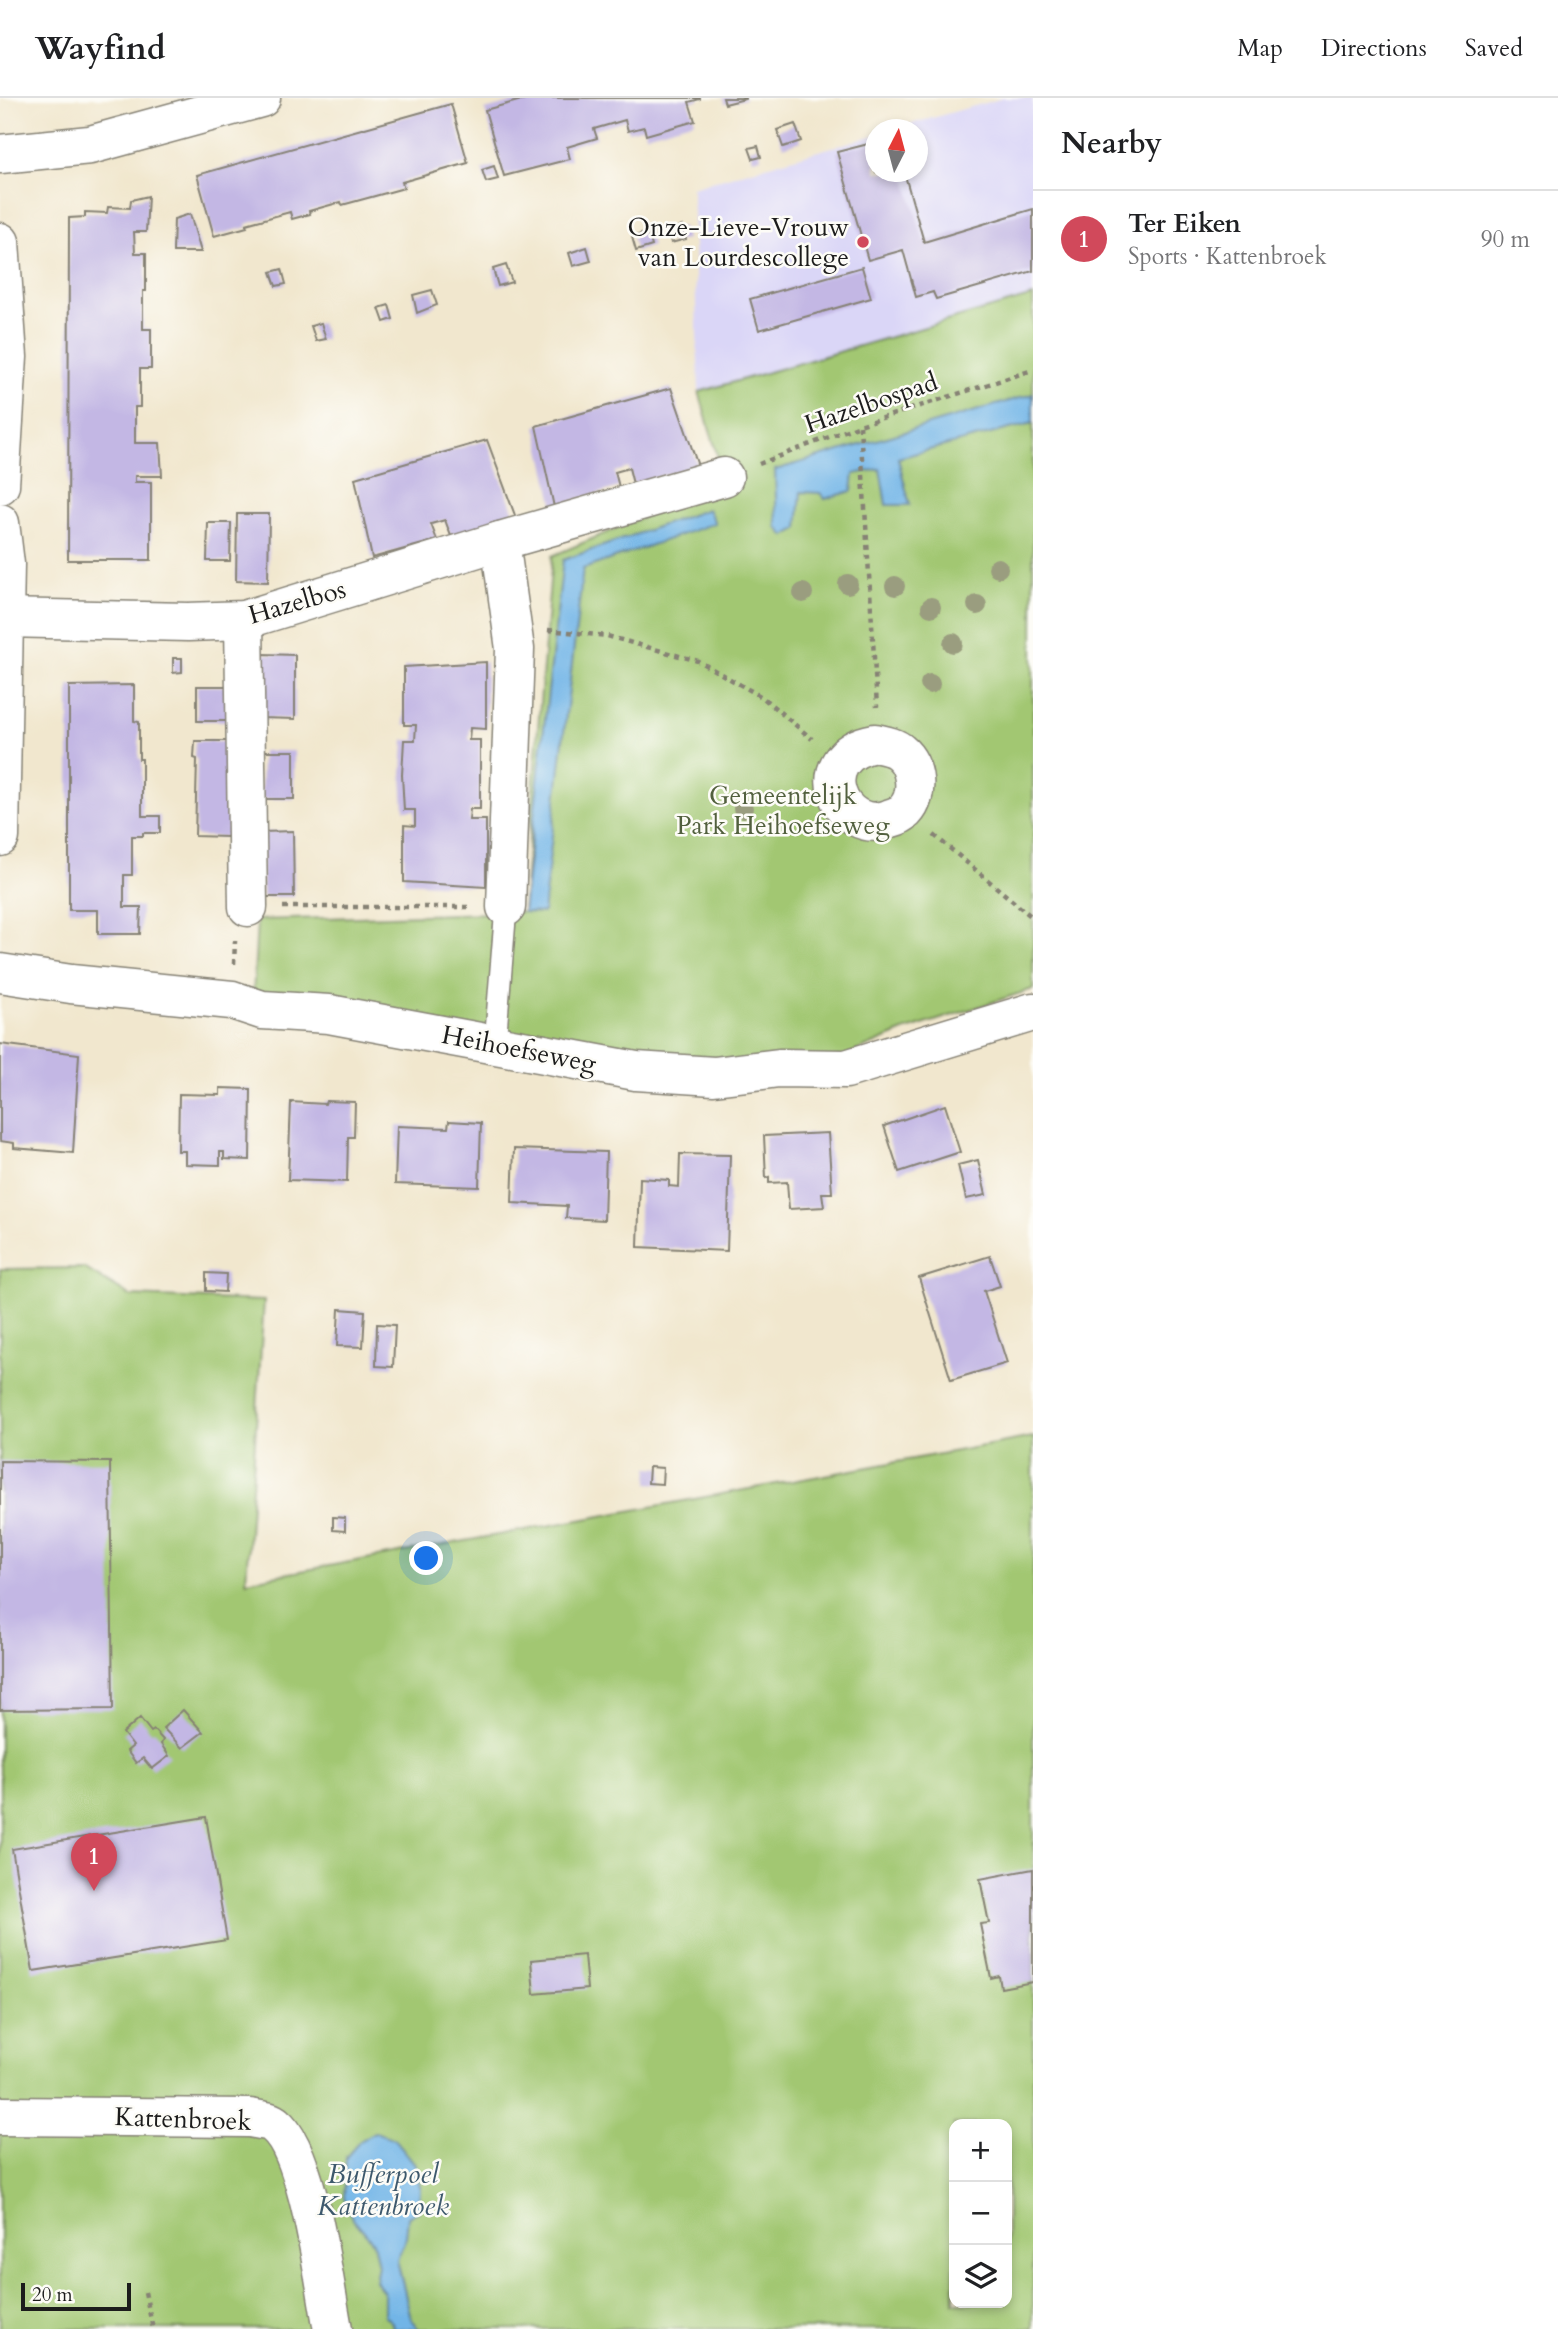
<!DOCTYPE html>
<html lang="en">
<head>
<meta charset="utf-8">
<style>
  body { margin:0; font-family:Cardo,serif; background:#f2f2f2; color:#202124 }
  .controls { position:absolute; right:21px; bottom:21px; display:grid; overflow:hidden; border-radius:14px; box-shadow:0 4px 10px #0003 }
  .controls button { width:63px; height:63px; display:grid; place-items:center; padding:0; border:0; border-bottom:2px solid #e0e0e0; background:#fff; color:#202124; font:35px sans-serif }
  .compass { position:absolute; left:865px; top:21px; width:63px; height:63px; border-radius:50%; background:#fff; box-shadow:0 4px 10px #0003; rotate:6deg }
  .scale { position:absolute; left:21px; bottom:18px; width:110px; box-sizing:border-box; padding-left:7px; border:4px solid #1c1c1c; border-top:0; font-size:19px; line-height:24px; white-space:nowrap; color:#1c1c1c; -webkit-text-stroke:5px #fdfcf7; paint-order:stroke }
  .you { position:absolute; left:427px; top:1461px; width:24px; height:24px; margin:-18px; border:5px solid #fff; border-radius:50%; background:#1a73e8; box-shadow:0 0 0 10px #1a73e833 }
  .badge { display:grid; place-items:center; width:46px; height:46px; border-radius:50%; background:#d1495b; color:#fff; font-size:23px; font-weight:700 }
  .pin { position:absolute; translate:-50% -58px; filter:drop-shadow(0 2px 4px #0008) }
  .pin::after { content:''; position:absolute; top:37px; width:24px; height:21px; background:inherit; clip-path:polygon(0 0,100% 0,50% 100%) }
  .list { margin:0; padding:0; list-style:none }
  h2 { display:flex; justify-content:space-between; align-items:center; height:91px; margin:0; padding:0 28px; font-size:30px }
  h2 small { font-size:23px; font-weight:400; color:#757577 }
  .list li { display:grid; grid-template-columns:46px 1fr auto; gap:21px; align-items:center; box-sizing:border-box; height:98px; padding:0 28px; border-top:2px solid #e0e0e0 }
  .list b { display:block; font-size:26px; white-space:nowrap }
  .list p { margin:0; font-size:23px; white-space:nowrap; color:#757577 }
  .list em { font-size:23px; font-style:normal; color:#757577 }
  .icon { flex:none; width:38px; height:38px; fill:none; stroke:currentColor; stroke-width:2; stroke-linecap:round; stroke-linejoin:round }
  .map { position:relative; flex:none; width:1033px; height:2231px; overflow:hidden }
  header { display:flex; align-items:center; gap:42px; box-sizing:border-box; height:98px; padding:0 35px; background:#fff; border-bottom:2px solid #e0e0e0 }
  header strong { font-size:33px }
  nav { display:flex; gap:38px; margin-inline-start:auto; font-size:24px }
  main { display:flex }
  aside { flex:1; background:#fff }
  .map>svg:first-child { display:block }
  .built { fill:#dad6f7 }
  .green { fill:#a2c772; stroke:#5f7247; stroke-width:2; fill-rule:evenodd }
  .water { fill:#72b5e7; stroke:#476882; stroke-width:2 }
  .building { fill:#c3b7e4 }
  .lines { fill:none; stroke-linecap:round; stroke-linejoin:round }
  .lane-casing { stroke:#868275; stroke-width:24 }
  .street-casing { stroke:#868275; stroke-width:41 }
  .path { stroke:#868275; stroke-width:4.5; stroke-dasharray:5 5; stroke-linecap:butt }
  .lane { stroke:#fff; stroke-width:21 }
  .street { stroke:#fff; stroke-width:38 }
  .tree { fill:#9a9d7f }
  .poi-dot { fill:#d1495b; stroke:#fdfcf7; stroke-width:2.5 }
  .labels { text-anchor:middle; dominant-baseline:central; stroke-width:5; stroke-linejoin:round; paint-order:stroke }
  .poi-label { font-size:26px; fill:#1c1c1c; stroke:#fdfcf7; text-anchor:end }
  .street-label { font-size:26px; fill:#1c1c1c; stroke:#fdfcf7 }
  .park-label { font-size:26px; fill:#52603e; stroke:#fdfcf7 }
  .water-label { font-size:28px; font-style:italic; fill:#3e596d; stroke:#fdfcf7 }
</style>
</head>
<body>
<header>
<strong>Wayfind</strong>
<nav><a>Map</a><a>Directions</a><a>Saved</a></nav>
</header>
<main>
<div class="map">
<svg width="1033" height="2231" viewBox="0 0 1033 2231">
  <rect width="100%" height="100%" fill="#fdfcf7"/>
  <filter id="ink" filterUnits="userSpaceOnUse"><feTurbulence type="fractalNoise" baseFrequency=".0143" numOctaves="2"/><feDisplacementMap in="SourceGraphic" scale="14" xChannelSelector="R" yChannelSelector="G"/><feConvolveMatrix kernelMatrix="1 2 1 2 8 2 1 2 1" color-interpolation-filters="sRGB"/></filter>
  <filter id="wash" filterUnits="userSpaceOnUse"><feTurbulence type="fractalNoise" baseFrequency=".00686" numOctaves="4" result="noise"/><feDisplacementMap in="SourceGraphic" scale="28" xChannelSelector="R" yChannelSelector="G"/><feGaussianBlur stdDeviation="1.57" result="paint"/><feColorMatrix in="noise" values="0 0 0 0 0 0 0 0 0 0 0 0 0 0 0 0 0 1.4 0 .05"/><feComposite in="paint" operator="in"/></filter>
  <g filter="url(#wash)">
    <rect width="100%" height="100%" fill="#f1e7ce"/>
    <polygon class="built" points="1003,0 1033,0 1033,198 699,294 692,89 875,37 876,74 918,74 918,32 893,31"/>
    <g class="green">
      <polygon points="1033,198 1033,891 904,933 842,959 721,971 253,899 257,822 523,814 552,458 725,384 699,294"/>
      <path d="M84,1170L130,1198L264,1203L246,1483L1033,1339V2231H0V1171ZM954,2026H1007V2205H954Z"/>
    </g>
    <g class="water">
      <polygon points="1033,296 1033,325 898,360 910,407 886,407 880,371 854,376 852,393 825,401 820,395 801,394 798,431 785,438 777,429 775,372"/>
      <polygon points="708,411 715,425 583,471 543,815 523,814 563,462"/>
      <polygon points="375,2034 395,2041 415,2066 420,2089 419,2113 408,2119 406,2139 397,2162 411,2220 418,2231 393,2231 392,2225 384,2217 384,2194 375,2183 378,2168 373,2144 351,2118 344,2100 346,2059 360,2043"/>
    </g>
    <g id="blocks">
      <g class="building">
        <polygon points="529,0 700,0 700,1 689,4 695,23 646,37 644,29 628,33 625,22 594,31 597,40 567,49 570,61 504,78 485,12"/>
        <polygon points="723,0 745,0 745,1 725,6"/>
        <polygon points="451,6 468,65 402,84 404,90 375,98 342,107 341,104 309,113 310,116 292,121 290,114 246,126 247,129 214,138 197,77"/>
        <polygon points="795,26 801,43 783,49 777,32"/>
        <polygon points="876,44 876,74 904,74 924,144 1033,111 1033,173 936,201 933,194 916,199 903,152 868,162 837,54"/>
        <polygon points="758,48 761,59 753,61 749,50"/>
        <polygon points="494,68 498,81 486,84 482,72"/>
        <polygon points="148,98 146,134 134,134 135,155 146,155 146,193 143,193 143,231 151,231 151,271 140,271 140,309 135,309 135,345 160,345 162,378 135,378 135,384 151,384 151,462 68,462 69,120 85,119 85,114 107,115 108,109 130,110 131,102"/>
        <polygon points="190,116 201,154 173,154 174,121"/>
        <polygon points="682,128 686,141 671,145 668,133"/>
        <polygon points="648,134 652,148 636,153 632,139"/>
        <polygon points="587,149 591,163 573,168 569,155"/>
        <polygon points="506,167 512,184 498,188 493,171"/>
        <polygon points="862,169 871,200 759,232 750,201"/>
        <polygon points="282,171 286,186 276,188 271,174"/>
        <polygon points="432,192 437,207 417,215 413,197"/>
        <polygon points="389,207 393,221 384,224 379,210"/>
        <polygon points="321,225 326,241 316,243 311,228"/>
        <polygon points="671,290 698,368 633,386 629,370 615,374 619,389 554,409 536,328"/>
        <polygon points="487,342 516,420 451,438 445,422 431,426 437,442 372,460 355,380"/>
        <polygon points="237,416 269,416 268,484 236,483"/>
        <polygon points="208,425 231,425 230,463 207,463"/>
        <polygon points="262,556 295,557 295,621 261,620"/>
        <polygon points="173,560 182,560 182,574 173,575"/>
        <polygon points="486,564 486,631 470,630 469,642 480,642 480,711 470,711 469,722 486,722 486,789 404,784 404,727 415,728 415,712 404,712 402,677 404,642 415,642 416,627 404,627 404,569"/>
        <polygon points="134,587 134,623 139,624 139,661 142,661 142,718 160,718 160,735 143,735 143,738 132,738 132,777 124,777 124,809 141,809 140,836 98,836 98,812 69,812 69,588"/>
        <rect x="197" y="588" width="30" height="35"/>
        <polygon points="195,643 228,643 228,739 195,738 197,661 194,660"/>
        <polygon points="262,653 294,653 294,701 261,701"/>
        <polygon points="293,733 294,799 262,799 262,734"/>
        <polygon points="0,946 79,956 73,1055 14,1050 14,1045 0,1043"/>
        <polygon points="220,990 251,991 250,1062 224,1061 224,1054 220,1054 220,1067 185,1066 185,1053 178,1053 179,996 220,997"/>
        <polygon points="326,1003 355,1004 354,1039 348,1039 347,1084 288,1082 291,1004 325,1006"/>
        <polygon points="945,1007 960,1054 899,1074 884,1028"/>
        <polygon points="449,1023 481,1025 479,1089 395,1086 397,1028 448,1030"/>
        <polygon points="828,1035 832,1095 822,1095 824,1109 789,1111 787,1084 769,1085 769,1079 766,1080 764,1038"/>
        <polygon points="514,1051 606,1054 604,1122 566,1120 567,1108 512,1105"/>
        <polygon points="680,1056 730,1057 727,1153 638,1149 640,1080 669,1082 669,1088 679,1089"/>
        <polygon points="978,1062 986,1097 966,1101 958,1067"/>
        <polygon points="990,1158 1000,1188 984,1193 1007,1265 951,1282 919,1180"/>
        <polygon points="206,1175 226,1176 225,1194 206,1193"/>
        <polygon points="339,1211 365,1213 363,1249 337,1248"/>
        <polygon points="377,1226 395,1227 393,1269 376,1268"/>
        <polygon points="0,1363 110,1364 113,1611 0,1612"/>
        <polygon points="649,1369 663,1370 662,1386 648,1385"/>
        <polygon points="333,1419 345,1420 345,1433 333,1432"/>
        <polygon points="183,1612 203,1634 182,1650 163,1630"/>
        <polygon points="140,1620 151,1634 154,1632 163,1642 161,1646 169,1658 152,1671 143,1660 136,1665 127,1653 133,1648 123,1635"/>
        <polygon points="206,1719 227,1842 33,1873 12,1751"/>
        <polygon points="1033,1771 1033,1884 1001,1890 999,1878 991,1880 980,1826 989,1825 980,1781"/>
        <polygon points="584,1857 587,1891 534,1896 531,1862"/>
      </g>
    </g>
  </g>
  <g filter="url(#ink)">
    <use href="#blocks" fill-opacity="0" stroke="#868275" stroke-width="2"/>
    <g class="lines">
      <defs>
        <polyline id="lane" points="495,946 506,809"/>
        <g id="street">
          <polyline points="0,56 90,47 261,0"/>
          <polyline points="0,144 8,259 0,387"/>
          <polyline points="0,425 5,466 0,739"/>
          <polyline points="500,443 724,379"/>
          <polyline points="3,520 188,524 244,522 500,443 515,551 506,809"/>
          <polyline points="244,522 248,809"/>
          <path d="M875,645C883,647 893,648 900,654C916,667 920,697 905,713C902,716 895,719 891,720C839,742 805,657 875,645Z"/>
          <polyline points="0,875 71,886 232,902 262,912 329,916 636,973 714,978 779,970 846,971 1033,914"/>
          <path d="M0,2018L250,2020C258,2022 270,2022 275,2027C309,2054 324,2186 333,2231"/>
        </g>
      </defs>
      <use href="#lane" class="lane-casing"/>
      <use href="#street" class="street-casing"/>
      <g class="path">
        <polyline points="860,327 877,609"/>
        <polyline points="759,366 860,327 1033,272"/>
        <polyline points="548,532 607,538 698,563 762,599 812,641"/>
        <polyline points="934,737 1033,820"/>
        <polyline points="283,809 470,809"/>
        <polyline points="234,866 235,843"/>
        <polyline points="145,2194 153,2231"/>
      </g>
      <use href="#lane" class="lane"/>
      <use href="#street" class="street"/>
    </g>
    <g class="tree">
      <circle cx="998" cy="470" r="10"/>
      <circle cx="848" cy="486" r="10"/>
      <circle cx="895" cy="488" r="10"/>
      <circle cx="803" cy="495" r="10"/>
      <circle cx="977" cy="507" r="10"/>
      <circle cx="931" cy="509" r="10"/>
      <circle cx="953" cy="545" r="10"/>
      <circle cx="930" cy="586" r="10"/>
      <circle cx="743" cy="710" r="10"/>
    </g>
  </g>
  <circle class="poi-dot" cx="863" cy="144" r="7"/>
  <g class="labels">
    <g class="poi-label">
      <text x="849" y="129">Onze-Lieve-Vrouw<tspan x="849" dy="30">van Lourdescollege</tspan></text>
    </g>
    <g class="street-label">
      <text transform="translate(871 305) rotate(-19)">Hazelbospad</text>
      <text transform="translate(297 504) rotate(-16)">Hazelbos</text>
      <text transform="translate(519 951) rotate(11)">Heihoefseweg</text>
      <text transform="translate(183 2021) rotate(2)">Kattenbroek</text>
    </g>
    <g class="park-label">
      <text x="783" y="697">Gemeentelijk<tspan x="783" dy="30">Park Heihoefseweg</tspan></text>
    </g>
    <g class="water-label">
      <text x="383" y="2076">Bufferpoel<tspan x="383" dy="32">Kattenbroek</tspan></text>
    </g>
  </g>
</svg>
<div class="controls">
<button>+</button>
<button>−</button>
<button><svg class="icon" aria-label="layers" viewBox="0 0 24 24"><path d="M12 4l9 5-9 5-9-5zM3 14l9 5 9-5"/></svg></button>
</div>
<svg class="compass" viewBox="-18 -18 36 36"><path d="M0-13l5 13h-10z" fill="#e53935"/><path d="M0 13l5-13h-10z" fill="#757577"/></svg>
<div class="scale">20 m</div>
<div class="you"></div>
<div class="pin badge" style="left:94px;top:1793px">1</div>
</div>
<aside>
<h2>Nearby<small></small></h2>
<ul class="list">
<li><span class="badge">1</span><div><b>Ter Eiken</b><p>Sports · Kattenbroek</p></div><em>90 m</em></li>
</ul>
</aside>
</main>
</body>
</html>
